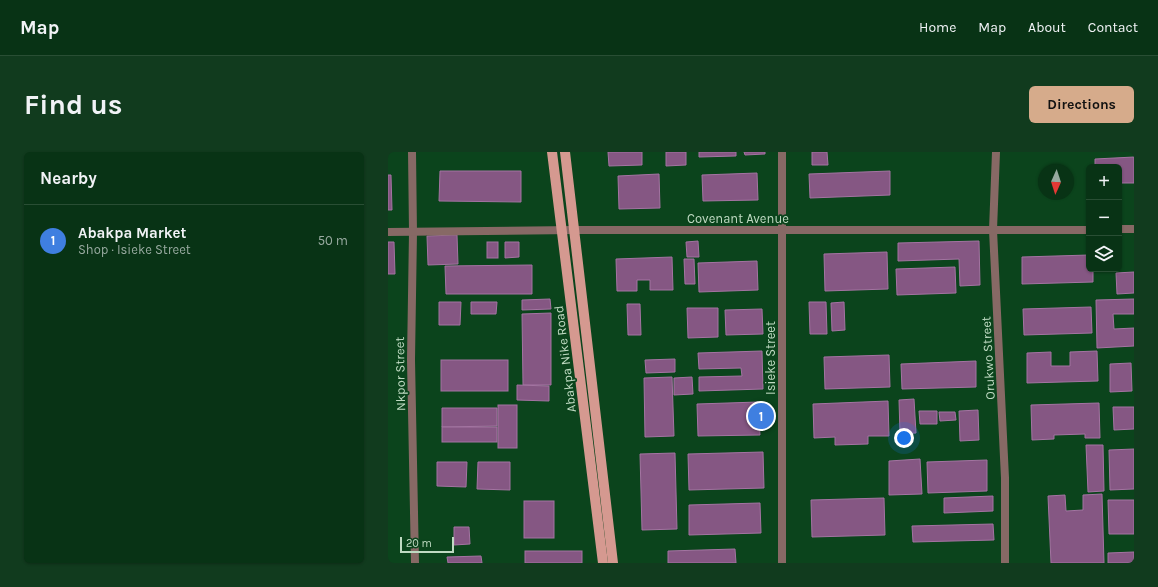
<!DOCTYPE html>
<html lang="en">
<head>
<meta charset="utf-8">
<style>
  body { margin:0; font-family:Karla,sans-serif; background:#113b1e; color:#f1f3f6 }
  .controls { position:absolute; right:12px; top:12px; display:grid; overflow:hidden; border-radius:6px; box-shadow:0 1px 3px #0004 }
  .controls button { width:36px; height:36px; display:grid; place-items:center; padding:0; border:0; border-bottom:1px solid #294e34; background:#083315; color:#f1f3f6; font:20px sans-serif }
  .compass { position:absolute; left:650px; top:12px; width:36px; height:36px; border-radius:50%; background:#083315; box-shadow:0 1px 3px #0004; rotate:183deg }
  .scale { position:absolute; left:12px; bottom:10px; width:54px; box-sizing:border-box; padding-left:4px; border:2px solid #bfdac2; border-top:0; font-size:11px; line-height:14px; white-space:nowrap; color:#bfdac2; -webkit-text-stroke:3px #0b441c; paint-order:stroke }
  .you { position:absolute; left:516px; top:286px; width:14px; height:14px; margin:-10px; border:3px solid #fff; border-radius:50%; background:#1a73e8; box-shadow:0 0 0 6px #1a73e833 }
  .badge { display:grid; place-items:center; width:26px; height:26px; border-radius:50%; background:#d6ab8b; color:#fff; font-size:13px; font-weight:700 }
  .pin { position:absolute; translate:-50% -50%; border:2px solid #fff; box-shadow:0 1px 4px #0006 }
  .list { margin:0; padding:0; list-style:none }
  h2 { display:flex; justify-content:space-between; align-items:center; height:52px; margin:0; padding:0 16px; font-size:17px }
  h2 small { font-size:13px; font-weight:400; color:#98aaa0 }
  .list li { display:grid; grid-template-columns:26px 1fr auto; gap:12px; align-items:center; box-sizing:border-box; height:72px; padding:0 16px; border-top:1px solid #294e34 }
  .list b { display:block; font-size:15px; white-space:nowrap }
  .list p { margin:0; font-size:13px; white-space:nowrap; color:#98aaa0 }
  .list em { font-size:13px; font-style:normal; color:#98aaa0 }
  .icon { flex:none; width:22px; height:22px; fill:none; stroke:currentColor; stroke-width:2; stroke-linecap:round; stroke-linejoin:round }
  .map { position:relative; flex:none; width:746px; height:411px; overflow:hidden; border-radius:6px }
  header { display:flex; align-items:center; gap:24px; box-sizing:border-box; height:56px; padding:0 20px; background:#083315; border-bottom:1px solid #294e34 }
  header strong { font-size:19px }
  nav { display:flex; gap:22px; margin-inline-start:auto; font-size:14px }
  .intro { display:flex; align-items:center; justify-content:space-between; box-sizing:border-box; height:96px; padding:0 24px }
  h1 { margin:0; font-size:28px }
  .button { padding:10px 18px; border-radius:6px; background:#d6ab8b; color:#111; font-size:14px; font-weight:700 }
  main { display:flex; gap:24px; padding:0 24px }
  aside { flex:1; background:#083315; border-radius:6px; box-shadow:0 1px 3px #0004 }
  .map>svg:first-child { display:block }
  .building { fill:#855783; stroke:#a474a2 }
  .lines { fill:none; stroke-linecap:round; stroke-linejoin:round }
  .street { stroke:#876965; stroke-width:8 }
  .primary { stroke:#d59990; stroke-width:10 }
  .labels { text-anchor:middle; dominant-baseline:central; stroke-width:3.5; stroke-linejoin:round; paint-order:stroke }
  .street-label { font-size:13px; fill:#bfdac2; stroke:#0b441c }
</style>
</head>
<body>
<header>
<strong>Map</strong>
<nav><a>Home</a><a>Map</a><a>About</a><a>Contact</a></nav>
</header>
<div class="intro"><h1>Find us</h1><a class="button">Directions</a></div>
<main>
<aside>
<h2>Nearby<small></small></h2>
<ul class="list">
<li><span class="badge" style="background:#3f7fe0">1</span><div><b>Abakpa Market</b><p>Shop · Isieke Street</p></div><em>50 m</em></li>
</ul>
</aside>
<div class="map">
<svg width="746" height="411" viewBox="0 0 746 411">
  <rect width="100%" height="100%" fill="#0b441c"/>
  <g class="building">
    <polygon points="220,0 254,0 254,13 221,14"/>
    <polygon points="278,0 298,0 298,13 278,14"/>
    <polygon points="311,0 348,0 348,4 311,5"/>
    <polygon points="356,0 377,0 377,2 357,3"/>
    <polygon points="424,0 439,0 440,13 424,13"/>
    <polygon points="746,5 746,31 731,31 731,15 707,15 707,7"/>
    <polygon points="52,19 133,19 133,50 51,49"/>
    <polygon points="502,19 502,43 422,46 421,22"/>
    <polygon points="369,21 370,48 315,49 314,23"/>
    <polygon points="271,22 272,56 231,57 230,24"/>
    <polygon points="0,23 3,23 4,58 0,58"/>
    <polygon points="69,83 70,112 40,113 39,84"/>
    <polygon points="310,89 311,105 299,105 298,90"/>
    <polygon points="591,89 592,133 572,134 571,107 510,109 510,91"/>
    <polygon points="0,90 6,90 7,122 0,122"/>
    <rect x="99" y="90" width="11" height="16"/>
    <polygon points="117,90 131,90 131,105 117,106"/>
    <polygon points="499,100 500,137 437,139 436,102"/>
    <polygon points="701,103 701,117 705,117 705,130 634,132 634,105"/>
    <polygon points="284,105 285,138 262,138 262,128 249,128 249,139 229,139 228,107"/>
    <polygon points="296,107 306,107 307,132 297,132"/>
    <polygon points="369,109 370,138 311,140 310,111"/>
    <polygon points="144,113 144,142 58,142 57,114"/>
    <polygon points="567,115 568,141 509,143 508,117"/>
    <polygon points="746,120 746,141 729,142 728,121"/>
    <polygon points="162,147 163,157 134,158 134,148"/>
    <polygon points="746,147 746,162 725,162 726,177 746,176 746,194 709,196 708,148"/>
    <polygon points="51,150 73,150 72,173 51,173"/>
    <polygon points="83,150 109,150 108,162 83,162"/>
    <polygon points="421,150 438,150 439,182 422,182"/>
    <polygon points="456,150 457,178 444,179 443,151"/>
    <polygon points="239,152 252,152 253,183 240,183"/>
    <polygon points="703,155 704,181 636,183 635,157"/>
    <polygon points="299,156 330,156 330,185 300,186"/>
    <polygon points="374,157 375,182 338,183 337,158"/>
    <polygon points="163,161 163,233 135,233 134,162"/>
    <polygon points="374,199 375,237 311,239 311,225 354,224 353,216 311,217 310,201"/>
    <polygon points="709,199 710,229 639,231 639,201 663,200 663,214 682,214 682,200"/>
    <polygon points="501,203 502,235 437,237 436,205"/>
    <polygon points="287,207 287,220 258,221 257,208"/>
    <rect x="53" y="208" width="67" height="31"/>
    <polygon points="588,209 588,235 514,237 513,212"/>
    <polygon points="743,211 744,239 722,240 722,212"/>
    <polygon points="284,225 286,284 257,285 256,226"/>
    <polygon points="304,225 305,242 286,243 286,226"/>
    <polygon points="129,233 161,234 161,249 129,248"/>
    <polygon points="526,247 528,281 512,282 511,248"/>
    <polygon points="500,249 501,284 480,284 480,292 447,293 447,285 426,286 425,252"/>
    <polygon points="370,250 372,283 310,284 309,252"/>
    <polygon points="711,251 712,286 697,286 697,282 666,283 666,287 644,288 643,253"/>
    <rect x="110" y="253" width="19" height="43"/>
    <polygon points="725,255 746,255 746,277 726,278"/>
    <polygon points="54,256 109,256 109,274 54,275"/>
    <polygon points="590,258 591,288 572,289 571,259"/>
    <polygon points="531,259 549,259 549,272 532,272"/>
    <polygon points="551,260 567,260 568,268 552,269"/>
    <rect x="54" y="275" width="55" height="15"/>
    <polygon points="698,293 715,293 716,339 700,340"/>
    <polygon points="746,297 746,337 722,338 721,298"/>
    <polygon points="375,300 376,336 301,338 300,302"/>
    <polygon points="287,301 289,377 254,378 252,302"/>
    <polygon points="532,307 534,342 501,343 501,309"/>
    <polygon points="599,308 599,339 540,341 539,310"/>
    <polygon points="49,310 79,310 78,335 49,334"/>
    <polygon points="90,310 122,310 122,338 89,337"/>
    <polygon points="714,342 716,411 663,411 660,344 677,343 678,359 695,358 695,343"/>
    <polygon points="605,344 605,359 556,361 556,346"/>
    <polygon points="496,346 497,383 424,385 423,348"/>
    <polygon points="720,348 746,348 746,382 721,382"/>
    <rect x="136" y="349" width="30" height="37"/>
    <polygon points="372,351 373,381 301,383 301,353"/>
    <polygon points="605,372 606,388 525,390 524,374"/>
    <polygon points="66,375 81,375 82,392 66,393"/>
    <polygon points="347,397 348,411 280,411 280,399"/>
    <rect x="137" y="399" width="57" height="12"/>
    <polygon points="746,400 746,411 720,411 720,401"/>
    <polygon points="93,404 94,411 60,411 59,405"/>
  </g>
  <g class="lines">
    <g class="street">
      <polyline points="24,0 25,80 23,208 27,411"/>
      <polyline points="394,0 394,411"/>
      <polyline points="608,0 605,78 617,326 617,411"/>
      <polyline points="731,77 746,77"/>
      <polyline points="0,80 186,78 701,78"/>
    </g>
    <g class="primary">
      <polyline points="164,0 215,411"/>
      <polyline points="177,0 225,411"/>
    </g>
  </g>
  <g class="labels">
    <g class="street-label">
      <text x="350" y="66">Covenant Avenue</text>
      <text transform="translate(382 206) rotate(-90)">Isieke Street</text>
      <text transform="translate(600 206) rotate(-93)">Orukwo Street</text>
      <text transform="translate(177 207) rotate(-97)">Abakpa Nike Road</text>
      <text transform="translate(12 222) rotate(-91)">Nkpor Street</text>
    </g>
  </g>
</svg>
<div class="controls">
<button>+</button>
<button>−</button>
<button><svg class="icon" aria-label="layers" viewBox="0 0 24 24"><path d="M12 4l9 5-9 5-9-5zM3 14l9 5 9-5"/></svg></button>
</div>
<svg class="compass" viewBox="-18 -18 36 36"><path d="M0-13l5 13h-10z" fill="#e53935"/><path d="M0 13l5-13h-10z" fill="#98aaa0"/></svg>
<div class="scale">20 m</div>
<div class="you"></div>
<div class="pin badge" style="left:373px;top:264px;background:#3f7fe0">1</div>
</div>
</main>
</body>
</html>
